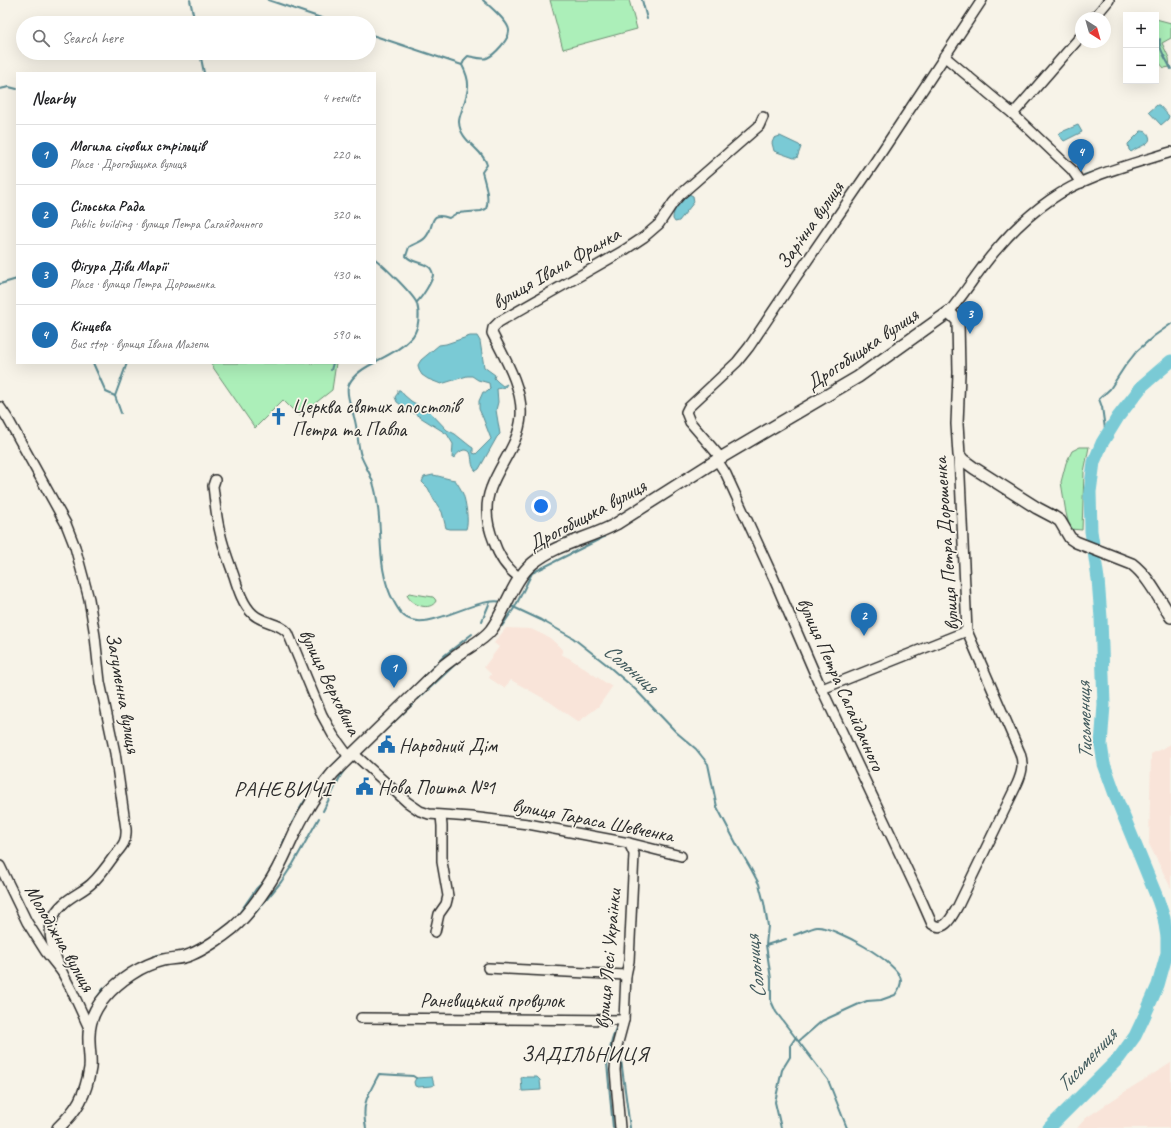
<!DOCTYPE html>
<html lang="en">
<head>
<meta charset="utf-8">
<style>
  body { margin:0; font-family:Caveat,sans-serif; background:#f6f6f6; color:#202124 }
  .controls { position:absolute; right:12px; top:12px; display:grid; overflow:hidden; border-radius:0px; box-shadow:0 4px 16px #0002 }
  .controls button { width:36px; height:36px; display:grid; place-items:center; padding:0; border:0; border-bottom:1px solid #e0e0e0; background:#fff; color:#202124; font:20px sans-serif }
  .compass { position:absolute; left:1075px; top:12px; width:36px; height:36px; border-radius:50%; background:#fff; box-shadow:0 4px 16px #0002; rotate:143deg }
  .you { position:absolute; left:541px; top:506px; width:14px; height:14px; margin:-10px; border:3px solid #fff; border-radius:50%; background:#1a73e8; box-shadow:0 0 0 6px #1a73e833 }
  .badge { display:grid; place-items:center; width:26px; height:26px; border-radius:50%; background:#1f6fb2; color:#fff; font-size:13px; font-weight:700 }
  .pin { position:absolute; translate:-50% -33px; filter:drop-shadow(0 1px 2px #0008) }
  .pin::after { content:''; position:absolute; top:21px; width:14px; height:12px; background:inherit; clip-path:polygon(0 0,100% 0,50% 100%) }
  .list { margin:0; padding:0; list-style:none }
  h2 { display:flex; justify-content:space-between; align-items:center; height:52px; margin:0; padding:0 16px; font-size:17px }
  h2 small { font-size:13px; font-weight:400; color:#757577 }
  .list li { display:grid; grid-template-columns:26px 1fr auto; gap:12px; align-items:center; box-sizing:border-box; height:60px; padding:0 16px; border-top:1px solid #e0e0e0 }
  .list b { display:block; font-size:15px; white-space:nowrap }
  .list p { margin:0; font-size:13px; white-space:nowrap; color:#757577 }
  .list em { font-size:13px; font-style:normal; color:#757577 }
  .icon { flex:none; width:22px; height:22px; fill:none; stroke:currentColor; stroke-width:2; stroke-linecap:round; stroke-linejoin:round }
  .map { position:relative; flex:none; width:1171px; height:1128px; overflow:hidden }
  .search { position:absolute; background:#fff; box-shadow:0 4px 16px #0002; left:16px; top:16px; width:360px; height:44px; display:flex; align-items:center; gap:10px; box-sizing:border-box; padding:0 14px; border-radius:22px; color:#757577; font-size:15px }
  .panel { position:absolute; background:#fff; box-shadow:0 4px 16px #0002; left:16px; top:72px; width:360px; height:292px; border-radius:0px }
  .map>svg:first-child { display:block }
  .built { fill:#f9e4d9 }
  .green { fill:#acefb9; stroke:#6c8d72 }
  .water { fill:#7acad5; stroke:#5a8a91 }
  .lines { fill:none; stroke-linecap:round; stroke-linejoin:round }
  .stream { stroke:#5a8a91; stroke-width:2 }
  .river { stroke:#7acad5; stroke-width:13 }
  .minor-casing { stroke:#2b2b2b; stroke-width:12 }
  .tertiary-casing { stroke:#2b2b2b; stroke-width:14 }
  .minor { stroke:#f7f3e8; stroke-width:9 }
  .tertiary { stroke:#f7f3e8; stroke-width:11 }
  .labels { text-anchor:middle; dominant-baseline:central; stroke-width:3.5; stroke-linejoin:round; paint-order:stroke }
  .street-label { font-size:20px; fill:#2b2b2b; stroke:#f7f3e8 }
  .poi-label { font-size:20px; fill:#2b2b2b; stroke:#f7f3e8; text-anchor:start }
  .water-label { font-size:21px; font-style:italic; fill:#435b5e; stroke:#f7f3e8 }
  .neighbourhood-label { font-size:21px; letter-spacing:1px; fill:#2b2b2b; stroke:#f7f3e8 }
  .quarter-label { font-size:22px; letter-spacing:1px; fill:#2b2b2b; stroke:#f7f3e8 }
</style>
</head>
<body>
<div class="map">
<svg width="1171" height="1128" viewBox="0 0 1171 1128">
  <rect width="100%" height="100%" fill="#f7f3e8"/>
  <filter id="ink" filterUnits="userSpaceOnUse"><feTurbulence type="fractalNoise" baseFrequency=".025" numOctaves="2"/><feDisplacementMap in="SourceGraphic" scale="8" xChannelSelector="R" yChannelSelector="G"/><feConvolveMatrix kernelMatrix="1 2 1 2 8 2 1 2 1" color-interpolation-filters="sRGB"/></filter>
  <g filter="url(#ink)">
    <g class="built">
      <polygon points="506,628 531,629 550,638 563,650 561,654 569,658 612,687 598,707 578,722 550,702 511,680 504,688 489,678 491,674 484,667 499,647 494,643"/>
      <polygon points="1171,744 1171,888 1149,844 1151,754"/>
      <polygon points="1171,1063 1171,1128 1077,1128 1086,1118 1129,1089"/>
    </g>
    <g class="green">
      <polygon points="550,0 629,0 637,29 563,49"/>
      <polygon points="1156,19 1171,23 1171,38 1162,43 1169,58 1170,67 1164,68 1158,61 1156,51"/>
      <polygon points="210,363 336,363 332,390 299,416 283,400 255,428"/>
      <polygon points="1080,447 1089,447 1084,472 1082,530 1070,529 1066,513 1061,482 1066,463 1072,451"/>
      <path d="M409,593L433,597L435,599L436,601C430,612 411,605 407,595Z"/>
    </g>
    <g class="water">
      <polygon points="1157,105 1159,105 1169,116 1168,119 1161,125 1149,112"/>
      <polygon points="1078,125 1082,132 1064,141 1058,134 1059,133"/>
      <path d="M1141,131C1145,131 1148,132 1149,136C1152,142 1144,145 1140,147C1137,148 1134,150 1131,152L1129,150L1128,144Z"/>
      <polygon points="780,136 799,145 801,147 797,158 794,158 774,151 772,143 774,138"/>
      <path d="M689,194L693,196L694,202L679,221L675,222L673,219C672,210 682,199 689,194Z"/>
      <path d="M470,336H477L480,341L484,367L495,375L494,378L498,382L503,386L507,384L505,387L497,389L498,402L496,410L500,434L497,437L479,469L476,471C470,465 473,459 470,452C465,447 458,452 455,457L452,458L453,444L447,434L404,407L397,402L395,397L398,393V390H400L404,395L411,401L430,412L447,430L455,434L470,446L473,448V453L476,454L491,439L483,418L479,409V401L483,392H487L490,389L489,383L478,380L472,376H467L441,384L428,379L422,375L419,370L418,365L421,360L439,345L446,344Z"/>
      <path d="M433,475C440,476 447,479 455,480C458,484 461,489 463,494C466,502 469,521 466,529H450L446,528L442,512L434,500L428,488L422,482L424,477Z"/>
      <polygon points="432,1077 434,1085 432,1086 418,1087 415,1086 414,1082 416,1078"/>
      <polygon points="524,1077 537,1077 540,1080 541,1090 524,1091 522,1091 521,1078"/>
    </g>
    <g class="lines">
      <g class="stream">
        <polyline points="190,0 195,23"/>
        <polyline points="268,0 336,23"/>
        <polyline points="642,0 647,19"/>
        <polyline points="369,34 462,65"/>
        <path d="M1160,39C1158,49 1167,60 1171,69"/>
        <polyline points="200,53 204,73"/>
        <polyline points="0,89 9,87 17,89"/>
        <polyline points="1084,175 1108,167"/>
        <path d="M375,259C383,265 415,296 417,304C420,314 419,327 413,336C403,348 388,355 375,362"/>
        <polyline points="0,284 17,279"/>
        <path d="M417,302C422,297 432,282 433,275C433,273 431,268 429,267C422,262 412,263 406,256L409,247C414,244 421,242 425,238C436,227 427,210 449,218L457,213L481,211L486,209C490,198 485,183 482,172L487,165C483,149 460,142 459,122C459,118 461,113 462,110C468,91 472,84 462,65L465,59L468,56C474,57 482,60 487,58C494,55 510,39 509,30C508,21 490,7 483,0"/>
        <polyline points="93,363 106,392 115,396"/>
        <path d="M374,363C364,368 351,376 348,387C346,397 352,408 354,417C358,429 357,443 361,456C365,466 372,476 374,486C385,524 374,566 394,602C397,607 400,613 404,616C427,635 475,595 503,602"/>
        <polyline points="331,370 333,363"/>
        <polyline points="121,413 115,396 127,363"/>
        <polyline points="1106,436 1102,407 1099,399 1110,389 1125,366 1137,351 1154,336 1171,324"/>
        <polyline points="509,605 541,620 573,638 606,664 636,690 676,732 696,749 708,764 717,807 737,845 751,869 759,884 764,903 768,926 766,945 771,979 771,1001 776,1012 828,1080 847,1128"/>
        <polyline points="482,621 490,602"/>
        <polyline points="502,626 515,607 532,573 604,537"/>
        <polyline points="407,694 445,655 472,634"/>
        <polyline points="418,699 461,659"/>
        <polyline points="361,753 414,703"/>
        <polyline points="323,811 341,775 347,767"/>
        <path d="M291,825C305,797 319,779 341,757"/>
        <polyline points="238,915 256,889 264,881 277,858 286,835"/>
        <polyline points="238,930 251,918 281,882 293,864 319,818"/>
        <path d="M794,935C800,933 811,928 817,927C834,926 900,963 901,980C901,986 898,991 895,995L881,1000L867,1001L859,1004L822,1021L799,1041"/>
        <polyline points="209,939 231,922"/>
        <polyline points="766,945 786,939"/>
        <polyline points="151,958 158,955 164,954"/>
        <polyline points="94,1002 103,989 110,984"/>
        <polyline points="621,1060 630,1128"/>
        <path d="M366,1128C361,1103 368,1095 379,1074L413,1076L416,1078"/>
        <polyline points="613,1128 607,1063 612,1040 616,1028"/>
        <polyline points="781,1128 775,1102 782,1070 790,1057 790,1046 796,1037"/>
      </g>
      <polyline class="river" points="1049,1128 1119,1058 1135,1036 1144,1017 1158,985 1167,953 1167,937 1164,918 1158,900 1117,800 1104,764 1101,745 1104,705 1101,618 1098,579 1091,531 1090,492 1094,462 1102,443 1118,417 1143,385 1171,361"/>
      <defs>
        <g id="minor">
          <polyline points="1094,18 1109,0"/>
          <polyline points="944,56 1013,114 1072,170 1081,183"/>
          <polyline points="1013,114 1081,36"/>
          <path d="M949,312C966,292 979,269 997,249C1012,231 1030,214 1050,200C1085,175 1130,165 1171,152"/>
          <path d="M0,407L8,419L66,524L75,547L89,599L95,636L100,682L115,753L126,829C127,842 122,846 114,856C107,866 100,876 91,884C82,892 71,896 63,904C41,924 52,949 62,972"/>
          <polyline points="721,458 690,422 686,412 688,408 737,362 749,347 796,277 875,162 982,0"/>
          <path d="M717,460L726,474L774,579L818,681L921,899L932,924C945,933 952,916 958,906L1017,784C1022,773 1024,765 1020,753L967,631L959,455"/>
          <path d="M215,480L213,486C215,501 216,517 220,532C223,547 229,562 234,576C238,589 243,605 253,614C264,624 279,622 288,633L322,715L333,735L349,757"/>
          <path d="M520,578C507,569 499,557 494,542C487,525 484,506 491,488C500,463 519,444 521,416C523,388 504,357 492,333L493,328L499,322L623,251L644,237L659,224L673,203L680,195L759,126L763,117"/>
          <polyline points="822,689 967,631"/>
          <polyline points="353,753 407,802 420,811 429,814 471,817 528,824 629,843 681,856"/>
          <polyline points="0,866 27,922 46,952 62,972 72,991 89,1028"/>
          <polyline points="435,932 439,914 446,904 448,896 442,862 442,826 441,816"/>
          <polyline points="488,968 626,975"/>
          <polyline points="361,1018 624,1020"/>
          <polyline points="620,1128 615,1070 617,1046 624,1020 626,975 629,961 634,854 629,843"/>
        </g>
        <path id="tertiary" d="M58,1128C77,1110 86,1095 90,1068C91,1059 89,1050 89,1041C88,1024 94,1009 105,997C119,980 142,965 163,960C172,958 181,959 190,955C203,950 222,937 233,928C250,913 271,883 281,862C290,844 297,825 308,808C315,795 324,784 333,773L442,667C448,662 455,657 462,652C472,645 483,640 491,630C506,610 513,579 533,563C557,543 589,539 616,524L717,460L858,377L949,312L958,321L959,373L957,424L959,455L963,460L974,468L1037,508L1054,517L1060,521L1070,538L1076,542L1132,564C1149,577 1159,599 1171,617"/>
      </defs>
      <use href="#minor" class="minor-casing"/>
      <use href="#tertiary" class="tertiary-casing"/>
      <use href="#minor" class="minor"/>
      <use href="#tertiary" class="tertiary"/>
    </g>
  </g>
  <defs>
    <symbol id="church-bare" viewBox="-9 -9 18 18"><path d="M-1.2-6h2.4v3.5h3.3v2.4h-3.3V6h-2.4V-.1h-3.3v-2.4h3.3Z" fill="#1f6fb2" stroke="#f7f3e8" stroke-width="2.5" paint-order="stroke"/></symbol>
    <symbol id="civic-bare" viewBox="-9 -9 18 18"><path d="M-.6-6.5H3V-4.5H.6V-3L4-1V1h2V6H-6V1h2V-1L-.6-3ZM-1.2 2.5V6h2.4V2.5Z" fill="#1f6fb2" stroke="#f7f3e8" stroke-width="2.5" paint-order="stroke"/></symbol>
  </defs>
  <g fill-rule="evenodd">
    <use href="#church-bare" x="266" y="404" width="25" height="25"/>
    <use href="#civic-bare" x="374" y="732" width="25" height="25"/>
    <use href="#civic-bare" x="352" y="774" width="25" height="25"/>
  </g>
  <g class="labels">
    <g class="street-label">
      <text transform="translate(810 225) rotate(-55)">Зарічна вулиця</text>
      <text transform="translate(556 268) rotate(-30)">вулиця Івана Франка</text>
      <text transform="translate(862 349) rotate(-34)">Дрогобицька вулиця</text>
      <text transform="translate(587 515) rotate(-28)">Дрогобицька вулиця</text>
      <text transform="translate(946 544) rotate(-94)">вулиця Петра Дорошенка</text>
      <text transform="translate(330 682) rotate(64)">вулиця Верховина</text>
      <text transform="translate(841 684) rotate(66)">вулиця Петра Сагайдачного</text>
      <text transform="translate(123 693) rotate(80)">Загуменна вулиця</text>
      <text transform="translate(593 820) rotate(11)">вулиця Тараса Шевченка</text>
      <text transform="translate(60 938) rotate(60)">Молодіжна вулиця</text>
      <text transform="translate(608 959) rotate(-85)">вулиця Лесі Українки</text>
      <text x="492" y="1000">Раневицький провулок</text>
    </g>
    <g class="poi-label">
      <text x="292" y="406">Церква святих апостолів<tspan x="292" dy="23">Петра та Павла</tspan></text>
      <text x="399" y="745">Народний Дім</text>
      <text x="378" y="787">Нова Пошта №1</text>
    </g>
    <g class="water-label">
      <text transform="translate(631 668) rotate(41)">Солониця</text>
      <text transform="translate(1084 721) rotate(-92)">Тисьмениця</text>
      <text transform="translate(755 967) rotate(-96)">Солониця</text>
      <text transform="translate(1086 1060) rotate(-47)">Тисьмениця</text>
    </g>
    <g class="neighbourhood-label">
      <text x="585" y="1054">ЗАДІЛЬНИЦЯ</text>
    </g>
    <g class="quarter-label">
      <text x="283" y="789">РАНЕВИЧІ</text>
    </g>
  </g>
</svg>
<div class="controls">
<button>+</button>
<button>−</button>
</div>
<svg class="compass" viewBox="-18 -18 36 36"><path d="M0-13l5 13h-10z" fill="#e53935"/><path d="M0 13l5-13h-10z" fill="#757577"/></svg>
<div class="you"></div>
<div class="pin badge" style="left:394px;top:688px">1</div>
<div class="pin badge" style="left:864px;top:636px">2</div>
<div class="pin badge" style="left:970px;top:334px">3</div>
<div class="pin badge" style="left:1081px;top:172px">4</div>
<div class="search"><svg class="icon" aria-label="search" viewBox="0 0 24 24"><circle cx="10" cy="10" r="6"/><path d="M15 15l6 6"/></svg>Search here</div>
<section class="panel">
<h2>Nearby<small>4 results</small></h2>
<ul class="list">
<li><span class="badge">1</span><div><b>Могила січових стрільців</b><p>Place · Дрогобицька вулиця</p></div><em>220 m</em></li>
<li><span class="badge">2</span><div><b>Сільська Рада</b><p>Public building · вулиця Петра Сагайдачного</p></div><em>320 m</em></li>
<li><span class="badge">3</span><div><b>Фігура Діви Марії</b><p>Place · вулиця Петра Дорошенка</p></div><em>430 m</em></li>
<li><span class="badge">4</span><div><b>Кінцева</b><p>Bus stop · вулиця Івана Мазепи</p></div><em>590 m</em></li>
</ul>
</section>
</div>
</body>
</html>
